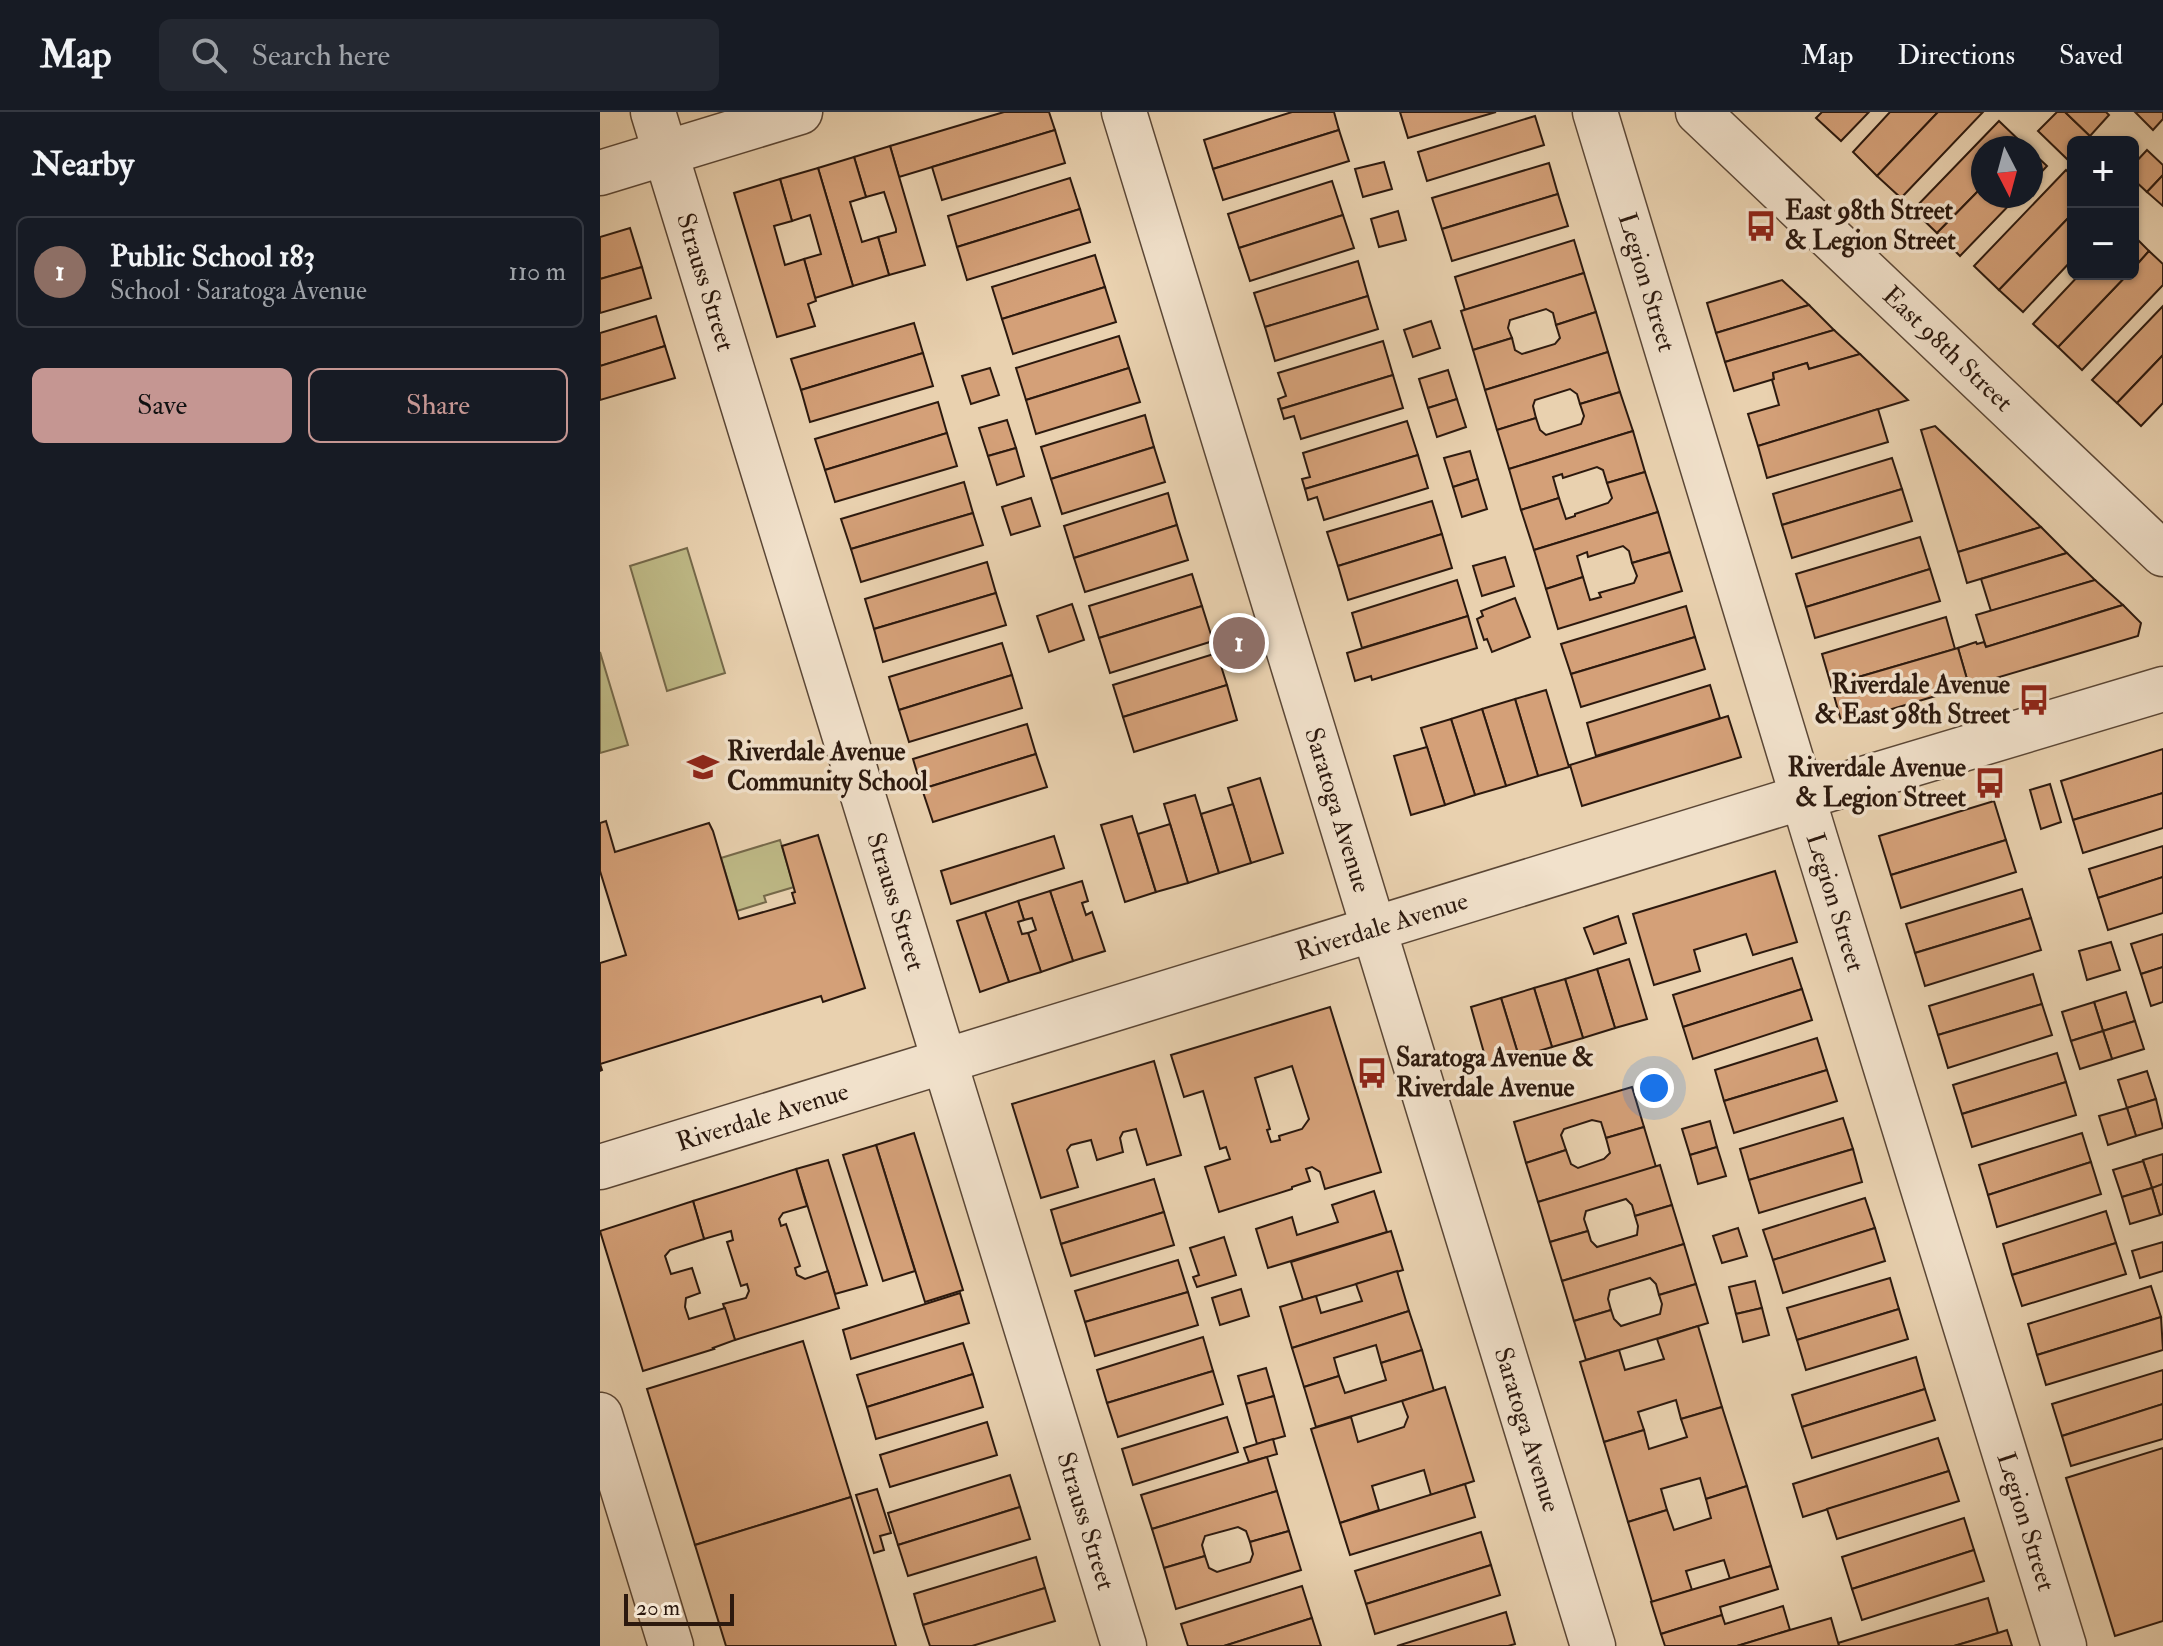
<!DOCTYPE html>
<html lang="en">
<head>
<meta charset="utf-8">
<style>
  body { margin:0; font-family:"IM FELL Double Pica",serif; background:#242831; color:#f1f3f6 }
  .controls { position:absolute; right:24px; top:24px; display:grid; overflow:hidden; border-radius:12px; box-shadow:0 2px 6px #0004 }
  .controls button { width:72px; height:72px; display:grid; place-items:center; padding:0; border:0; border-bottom:2px solid #363941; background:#171b24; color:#f1f3f6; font:40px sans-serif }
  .compass { position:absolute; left:1371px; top:24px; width:72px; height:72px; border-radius:50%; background:#171b24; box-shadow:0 2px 6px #0004; rotate:174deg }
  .scale { position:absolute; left:24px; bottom:20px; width:110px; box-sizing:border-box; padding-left:8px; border:4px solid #2c190e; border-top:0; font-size:22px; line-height:28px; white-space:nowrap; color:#2c190e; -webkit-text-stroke:6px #f1e1cb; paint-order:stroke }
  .you { position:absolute; left:1054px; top:976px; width:28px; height:28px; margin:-20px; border:6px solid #fff; border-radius:50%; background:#1a73e8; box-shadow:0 0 0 12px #1a73e833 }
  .badge { display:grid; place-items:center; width:52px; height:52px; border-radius:50%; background:#c59692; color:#fff; font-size:26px; font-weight:700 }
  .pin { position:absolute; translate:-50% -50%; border:4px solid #fff; box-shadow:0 2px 8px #0006 }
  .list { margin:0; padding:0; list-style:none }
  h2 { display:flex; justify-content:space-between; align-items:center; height:104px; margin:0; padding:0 32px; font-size:34px }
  h2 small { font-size:26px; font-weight:400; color:#9ea1a6 }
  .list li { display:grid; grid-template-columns:52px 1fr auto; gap:24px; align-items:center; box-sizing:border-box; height:112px; margin:0 16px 16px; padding:0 16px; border:2px solid #363941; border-radius:12px }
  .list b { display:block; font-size:30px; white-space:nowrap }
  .list p { margin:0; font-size:26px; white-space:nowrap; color:#9ea1a6 }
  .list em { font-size:26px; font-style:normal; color:#9ea1a6 }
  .actions { display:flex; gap:16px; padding:24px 32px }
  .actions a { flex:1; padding:18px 0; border:2px solid #c59692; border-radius:12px; text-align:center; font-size:28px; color:#c59692 }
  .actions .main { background:#c59692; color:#111 }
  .icon { flex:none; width:44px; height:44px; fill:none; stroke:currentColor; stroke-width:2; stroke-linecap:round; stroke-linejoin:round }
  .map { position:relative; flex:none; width:1563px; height:1534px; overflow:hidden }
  header { display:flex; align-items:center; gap:48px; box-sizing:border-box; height:112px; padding:0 40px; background:#171b24; border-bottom:2px solid #363941 }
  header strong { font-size:38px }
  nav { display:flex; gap:44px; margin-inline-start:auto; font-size:28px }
  .search { width:560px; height:72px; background:#242831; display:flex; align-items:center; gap:20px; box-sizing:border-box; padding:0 28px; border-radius:12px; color:#9ea1a6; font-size:30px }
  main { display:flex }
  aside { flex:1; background:#171b24 }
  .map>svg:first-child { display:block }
  .green { fill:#beb986; stroke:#75694a; stroke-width:2 }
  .building { fill:#d4a078; stroke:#2c190e; stroke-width:2; fill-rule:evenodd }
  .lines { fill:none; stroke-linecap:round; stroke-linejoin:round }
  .minor-casing { stroke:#5b4736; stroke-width:47 }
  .minor { stroke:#f1e1cb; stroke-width:44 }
  .labels { text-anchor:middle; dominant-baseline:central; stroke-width:7; stroke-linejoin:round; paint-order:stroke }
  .poi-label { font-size:26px; font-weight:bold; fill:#2c190e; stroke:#f1e1cb; text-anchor:start }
  .street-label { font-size:26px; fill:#2c190e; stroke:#f1e1cb }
</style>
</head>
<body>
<header>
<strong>Map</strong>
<div class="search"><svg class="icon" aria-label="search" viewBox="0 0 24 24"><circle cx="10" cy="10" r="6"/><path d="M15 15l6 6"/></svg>Search here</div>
<nav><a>Map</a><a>Directions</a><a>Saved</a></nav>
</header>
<main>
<aside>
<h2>Nearby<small></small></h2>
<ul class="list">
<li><span class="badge" style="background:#8d6e63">1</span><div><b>Public School 183</b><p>School · Saratoga Avenue</p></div><em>110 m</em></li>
</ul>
<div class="actions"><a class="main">Save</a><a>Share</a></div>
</aside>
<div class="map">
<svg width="1563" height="1534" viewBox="0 0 1563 1534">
  <rect width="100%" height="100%" fill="#e9d1af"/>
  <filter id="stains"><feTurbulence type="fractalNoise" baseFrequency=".0025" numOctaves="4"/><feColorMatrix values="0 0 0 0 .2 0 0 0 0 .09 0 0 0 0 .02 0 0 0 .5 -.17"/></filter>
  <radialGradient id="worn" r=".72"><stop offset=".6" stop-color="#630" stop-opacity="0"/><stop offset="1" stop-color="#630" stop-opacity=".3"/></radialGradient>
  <g class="green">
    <polygon points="87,436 125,561 67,579 30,454"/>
    <polygon points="0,540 28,633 0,641"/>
    <polygon points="180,728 194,775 164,784 166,790 137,799 121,746"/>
  </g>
  <g class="building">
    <polygon points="404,0 449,0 455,18 299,65 290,34"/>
    <polygon points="692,0 734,0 739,18 613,57 604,28"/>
    <polygon points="800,0 896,0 808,26"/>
    <polygon points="1222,0 1269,0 1241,29 1216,6"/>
    <polygon points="1290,0 1338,0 1277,64 1253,40"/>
    <polygon points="1338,0 1383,0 1301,86 1277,64"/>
    <polygon points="1457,0 1465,0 1490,24 1484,30 1473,30 1473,41 1467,47 1438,19"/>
    <polygon points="1465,0 1506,0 1509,3 1490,24"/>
    <polygon points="1535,0 1563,0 1563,7 1553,18"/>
    <polygon points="935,4 944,33 827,69 818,40"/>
    <polygon points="1399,9 1423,32 1419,36 1383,36 1383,74 1337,121 1313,98"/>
    <polygon points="455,18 465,51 342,88 332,55"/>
    <polygon points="739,18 749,49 623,88 613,57"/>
    <polygon points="290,34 325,153 289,163 278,125 296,120 296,117 284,80 266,85 254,45"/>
    <polygon points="1547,38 1563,53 1563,63 1547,80 1533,67 1533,53"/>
    <polygon points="1431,39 1447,54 1431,71"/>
    <polygon points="254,45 266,85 250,90 262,130 278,125 289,163 253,174 218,56"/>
    <polygon points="784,50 792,77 763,85 755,57"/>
    <polygon points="949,51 958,82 842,117 832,86"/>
    <polygon points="218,56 253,174 215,186 204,147 221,142 210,103 192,109 180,67"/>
    <polygon points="1466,58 1473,65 1473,101 1399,178 1374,154"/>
    <polygon points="1563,63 1563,94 1547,80"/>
    <polygon points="470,66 480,97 357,135 348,104"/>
    <polygon points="180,67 192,109 174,114 185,153 204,147 216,189 208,192 215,214 177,225 134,81"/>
    <polygon points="732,69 743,103 639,136 628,102"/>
    <polygon points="1383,74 1383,84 1418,84 1360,144 1337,121"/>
    <polygon points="958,82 968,114 852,149 842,117"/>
    <polygon points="480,97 490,130 367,168 357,135"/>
    <polygon points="798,99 806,128 779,135 771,107"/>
    <polygon points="1473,101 1473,147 1423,200 1399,178"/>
    <polygon points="743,103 754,136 650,169 639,136"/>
    <polygon points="30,116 42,155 0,167 0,125"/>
    <polygon points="1533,123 1549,139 1533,157"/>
    <polygon points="974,128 984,161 865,198 855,165"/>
    <polygon points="1549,139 1563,152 1563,173 1482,258 1458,235 1528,162 1533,162 1533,157"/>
    <polygon points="495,143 505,175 402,207 392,175"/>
    <polygon points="758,149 768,184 665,215 654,181"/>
    <polygon points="42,155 51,186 0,201 0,167"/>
    <polygon points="984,161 996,200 956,213 953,201 946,197 910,208 908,216 912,226 873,238 861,199"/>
    <polygon points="1480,162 1528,162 1458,235 1433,212"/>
    <polygon points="1182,168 1209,193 1116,221 1107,191"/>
    <polygon points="505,175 516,210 413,242 402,207"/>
    <polygon points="768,184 778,217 675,249 665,215"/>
    <polygon points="1209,193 1234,218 1125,250 1116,221"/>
    <polygon points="1563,194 1563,243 1517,291 1492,268"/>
    <polygon points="996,200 1008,240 885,278 873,238 912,226 915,238 922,242 955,232 960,226 956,213"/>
    <polygon points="56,204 65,234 0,254 0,221"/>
    <polygon points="831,209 840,236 813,245 804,218"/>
    <polygon points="314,211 323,241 201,278 191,247"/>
    <polygon points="1234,218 1260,242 1209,257 1207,251 1173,261 1174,267 1134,279 1125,250"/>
    <polygon points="519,224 529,256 426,288 416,256"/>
    <polygon points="783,229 793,263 681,297 678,287 686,284 678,261"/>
    <polygon points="65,234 75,266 0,288 0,254"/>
    <polygon points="1008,240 1020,280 980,292 977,282 970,277 935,288 933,294 936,306 897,318 885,278"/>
    <polygon points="323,241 333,274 210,310 201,278"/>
    <polygon points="1260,242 1308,288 1158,334 1148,302 1179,293 1172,268 1174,267 1173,261 1207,251 1209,257"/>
    <polygon points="1563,243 1563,291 1541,314 1517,291"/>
    <polygon points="390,256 399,283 371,292 362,264"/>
    <polygon points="529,256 540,290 436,322 426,288"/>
    <polygon points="848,258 857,287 828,296 819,267"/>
    <polygon points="793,263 803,296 701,327 694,304 684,307 681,297"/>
    <polygon points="1020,280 1033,319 909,357 897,318 936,306 940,318 946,323 981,312 984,304 980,292"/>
    <polygon points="857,287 866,315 837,325 828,296"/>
    <polygon points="338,290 347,321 225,358 215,327"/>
    <polygon points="1278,297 1288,330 1167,366 1158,334"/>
    <polygon points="545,303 554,335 451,367 441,335"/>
    <polygon points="407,308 416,336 388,344 379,316"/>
    <polygon points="807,309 818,343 705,377 702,367 710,365 703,341"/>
    <polygon points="1335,314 1441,415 1358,440 1321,318"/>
    <polygon points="1033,319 1045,360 1007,371 1003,358 997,355 963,366 962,362 953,365 959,386 921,398 909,357"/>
    <polygon points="347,321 357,354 235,390 225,358"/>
    <polygon points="554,335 565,370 462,402 451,367"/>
    <polygon points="416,336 424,364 397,373 388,344"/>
    <polygon points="870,339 878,367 853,375 844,346"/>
    <polygon points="818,343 828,376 724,408 717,385 708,388 705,377"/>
    <polygon points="1292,346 1302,377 1182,413 1173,382"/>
    <polygon points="1045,360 1058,400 934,438 921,398 959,386 966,407 975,404 975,402 1008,391 1012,386 1007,371"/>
    <polygon points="878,367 887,397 862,405 853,375"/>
    <polygon points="364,370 373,401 251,437 241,407"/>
    <polygon points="1302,377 1312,409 1192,446 1182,413"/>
    <polygon points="568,381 577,413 474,446 464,414"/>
    <polygon points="431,386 440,414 411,423 402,395"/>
    <polygon points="832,389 842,422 738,454 727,420"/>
    <polygon points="1058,400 1070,440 1032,451 1029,439 1023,434 988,445 987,440 977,444 983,465 946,477 934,438"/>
    <polygon points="373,401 383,433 261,470 251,437"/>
    <polygon points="577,413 588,448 485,480 474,446"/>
    <polygon points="1441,415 1467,441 1367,471 1358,440"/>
    <polygon points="842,422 852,456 748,488 738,454"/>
    <polygon points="1320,425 1330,457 1206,495 1196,462"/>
    <polygon points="1070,440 1082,479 958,517 946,477 983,465 990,488 1001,485 999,481 1034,471 1037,464 1032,451"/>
    <polygon points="1467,441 1495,468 1391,499 1381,467"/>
    <polygon points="905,445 914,474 882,484 873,454"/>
    <polygon points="387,450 396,481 274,517 265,487"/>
    <polygon points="1330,457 1340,489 1215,526 1206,495"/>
    <polygon points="592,462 602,494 499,526 489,494"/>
    <polygon points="857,468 868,504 762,536 752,501"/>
    <polygon points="1495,468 1523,493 1386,535 1376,503"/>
    <polygon points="396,481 406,513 283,550 274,517"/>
    <polygon points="915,486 930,525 892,540 887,527 884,528 877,507 883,504 881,499"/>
    <polygon points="472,492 484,528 449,540 437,504"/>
    <polygon points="1523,493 1541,511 1538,524 1369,574 1358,536 1376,530 1377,532 1384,530 1386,535"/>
    <polygon points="602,494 613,529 510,561 499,526"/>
    <polygon points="1086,494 1095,525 971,562 961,532"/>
    <polygon points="868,504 877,536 772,568 771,564 755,569 747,541"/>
    <polygon points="1346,505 1355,537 1231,573 1222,542"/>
    <polygon points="1095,525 1105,557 981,595 971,562"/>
    <polygon points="402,531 412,563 299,598 289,565"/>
    <polygon points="1358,536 1369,574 1242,612 1231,573"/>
    <polygon points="617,541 627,573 523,605 513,573"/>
    <polygon points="412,563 422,596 309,630 299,598"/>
    <polygon points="627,573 637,608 534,640 523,605"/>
    <polygon points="1110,573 1120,606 996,644 987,611"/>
    <polygon points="946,578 969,655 938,664 915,587"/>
    <polygon points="915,587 938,664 906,674 882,597"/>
    <polygon points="882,597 906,674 875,683 851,607"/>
    <polygon points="1128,604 1141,645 982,694 970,653"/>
    <polygon points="851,607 875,683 845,693 821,616"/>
    <polygon points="427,612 436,642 322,677 313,647"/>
    <polygon points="827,635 845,693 811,703 794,644"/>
    <polygon points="1563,637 1563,681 1473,708 1461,669"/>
    <polygon points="436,642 447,675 333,710 322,677"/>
    <polygon points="660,666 683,741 651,751 628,676"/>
    <polygon points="1450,672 1461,710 1441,717 1430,678"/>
    <polygon points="1563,681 1563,716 1483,741 1473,708"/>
    <polygon points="595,683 619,761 588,771 564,692"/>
    <polygon points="1394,689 1406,728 1291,763 1279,724"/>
    <polygon points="633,692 651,751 619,761 601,702"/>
    <polygon points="532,704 556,780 525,790 501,713"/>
    <polygon points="6,709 15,740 109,711 113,719 139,807 195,791 192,781 195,780 182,734 218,723 265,876 223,890 221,884 0,952 2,958 0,959 0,851 26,843 0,759 0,711"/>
    <polygon points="570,712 588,771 556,780 538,722"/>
    <polygon points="454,724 464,756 351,792 341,759"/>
    <polygon points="1406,728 1416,760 1301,796 1291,763"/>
    <polygon points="1563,734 1563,765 1498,786 1489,757"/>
    <polygon points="1175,759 1197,830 1153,843 1146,822 1094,838 1100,859 1054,873 1033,802"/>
    <polygon points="1563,765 1563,801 1508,818 1498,786"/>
    <polygon points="482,769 488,789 482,791 486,803 492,800 505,839 473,849 450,779"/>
    <polygon points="1422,777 1431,806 1315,841 1306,812"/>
    <polygon points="450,779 473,849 441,860 428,821 436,818 432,806 424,808 418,789"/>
    <polygon points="418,789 424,808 418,810 422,822 428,821 441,860 409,870 385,800"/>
    <polygon points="385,800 409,870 380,880 357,809"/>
    <polygon points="1018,804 1026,831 994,842 984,816"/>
    <polygon points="1431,806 1441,838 1325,874 1315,841"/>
    <polygon points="1563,822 1563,855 1541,862 1531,832"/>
    <polygon points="1511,830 1520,858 1487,868 1479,839"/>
    <polygon points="1192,846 1202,877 1083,915 1073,883"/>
    <polygon points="1029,847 1047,907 1015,916 997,857"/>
    <polygon points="1563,855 1563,890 1551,894 1541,862"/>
    <polygon points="997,857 1015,916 983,926 965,867"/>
    <polygon points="1433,862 1442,892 1338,923 1329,894"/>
    <polygon points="965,867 983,926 952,935 934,876"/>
    <polygon points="934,876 952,935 919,945 901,886"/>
    <polygon points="1202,877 1212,908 1093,947 1083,915"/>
    <polygon points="1526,880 1535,909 1503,919 1494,890"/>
    <polygon points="901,886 919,945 888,955 871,895"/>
    <polygon points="1494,890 1503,919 1471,929 1462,900"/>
    <polygon points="1442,892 1452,923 1348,956 1338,923"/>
    <path d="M730,895L781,1060L725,1077L720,1060L712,1055L706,1057L710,1069L692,1075V1077L619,1100L605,1055L630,1047L626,1035L620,1037L603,979L584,985L571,943ZM692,954L709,1007L702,1017L679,1024L680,1028L671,1030L667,1018L670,1017L655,966Z"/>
    <polygon points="1535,909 1544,937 1512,947 1503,919"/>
    <polygon points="1503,919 1512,947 1480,957 1471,929"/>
    <polygon points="1217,926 1227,958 1124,989 1115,958"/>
    <polygon points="1457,941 1466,970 1362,1002 1353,973"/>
    <polygon points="554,949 581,1043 547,1053 536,1017 523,1020 520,1026 523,1040 497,1048 491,1028 471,1033 467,1038 478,1075 441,1086 412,992"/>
    <polygon points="1227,958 1237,989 1134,1021 1124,989"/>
    <polygon points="1547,959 1556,987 1527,996 1518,968"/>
    <polygon points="1466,970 1476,1003 1372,1035 1362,1002"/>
    <polygon points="1032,975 1044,1015 1006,1026 1001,1010 992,1008 964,1017 961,1023 966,1038 926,1051 914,1010"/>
    <polygon points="1556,987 1563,1016 1536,1024 1527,996"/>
    <polygon points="1527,996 1536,1024 1508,1033 1499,1004"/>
    <polygon points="1243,1006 1253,1037 1149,1068 1140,1037"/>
    <polygon points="1110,1009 1117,1035 1090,1043 1082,1017"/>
    <polygon points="1044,1015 1056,1055 938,1090 926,1051 966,1038 971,1052 978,1056 1004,1047 1010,1041 1006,1026"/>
    <polygon points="314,1021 363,1178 325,1190 276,1033"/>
    <polygon points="1482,1021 1491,1050 1388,1083 1379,1053"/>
    <polygon points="276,1033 315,1159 283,1169 243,1043"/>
    <polygon points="1117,1035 1126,1064 1098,1072 1090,1043"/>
    <polygon points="1253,1037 1262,1070 1159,1101 1149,1068"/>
    <polygon points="1563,1042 1563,1072 1552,1076 1543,1048"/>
    <polygon points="228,1048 267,1173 235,1182 196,1057"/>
    <polygon points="1543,1049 1552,1076 1522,1085 1513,1058"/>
    <polygon points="1491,1050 1501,1082 1397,1115 1388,1083"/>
    <polygon points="1060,1053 1072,1093 1035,1104 1032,1093 1026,1087 986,1099 984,1107 988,1119 950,1130 938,1090"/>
    <polygon points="196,1057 207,1094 183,1101 179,1107 181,1114 186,1112 200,1154 195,1156 197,1163 205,1167 228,1159 239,1196 135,1228 123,1192 146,1186 149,1179 147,1172 141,1174 127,1130 133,1128 131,1119 104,1127 93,1089"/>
    <polygon points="554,1067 564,1100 461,1132 451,1098"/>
    <polygon points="1563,1072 1563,1102 1560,1103 1552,1076"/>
    <polygon points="1552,1076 1560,1103 1530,1112 1522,1085"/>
    <polygon points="774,1079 787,1120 668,1156 656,1117 692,1105 697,1123 738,1110 732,1093"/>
    <polygon points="1265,1086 1275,1116 1173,1148 1163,1118"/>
    <polygon points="93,1089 104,1127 70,1138 65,1144 71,1162 92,1156 100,1181 86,1186 85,1195 89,1207 125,1196 135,1228 113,1236 114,1237 43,1259 0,1119"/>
    <polygon points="1072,1093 1084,1132 962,1169 950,1130 988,1119 991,1129 997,1135 1037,1123 1038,1114 1035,1104"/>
    <polygon points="1506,1099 1516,1131 1412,1163 1403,1132"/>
    <polygon points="564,1100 574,1133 471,1164 461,1132"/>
    <polygon points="1138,1116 1147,1144 1122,1151 1113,1124"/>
    <polygon points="1275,1116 1285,1149 1183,1181 1173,1148"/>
    <polygon points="791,1119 803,1158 703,1188 691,1150"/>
    <polygon points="624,1125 636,1163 597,1175 593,1165 599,1163 590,1136"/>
    <polygon points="1563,1130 1563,1159 1540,1166 1532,1139"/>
    <polygon points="1516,1131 1526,1162 1422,1194 1412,1163"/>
    <polygon points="1084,1132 1096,1172 1059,1183 1056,1172 1050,1166 1010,1178 1008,1187 1011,1198 974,1209 962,1169"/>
    <polygon points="578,1148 588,1180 485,1210 475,1179"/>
    <polygon points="797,1159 809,1199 692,1236 680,1195 716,1184 721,1201 762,1189 756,1172"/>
    <polygon points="1290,1166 1299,1197 1197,1228 1187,1196"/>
    <polygon points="1155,1169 1162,1196 1136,1202 1129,1175"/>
    <polygon points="1096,1172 1108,1211 986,1248 974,1209 1011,1198 1014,1207 1021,1214 1060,1202 1062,1192 1059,1183"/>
    <polygon points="1551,1174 1561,1205 1437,1243 1428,1212"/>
    <polygon points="641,1177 649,1204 620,1213 612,1186"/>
    <polygon points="588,1180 598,1213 495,1244 485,1210"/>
    <polygon points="360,1181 369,1211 251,1247 243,1218"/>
    <polygon points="1162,1196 1169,1223 1143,1230 1136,1202"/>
    <polygon points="1299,1197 1308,1227 1206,1258 1197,1228"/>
    <polygon points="809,1199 822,1238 781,1251 776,1233 734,1246 739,1264 704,1275 692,1236"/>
    <polygon points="1561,1205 1563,1238 1446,1273 1437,1243"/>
    <polygon points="1098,1214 1122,1295 1081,1307 1076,1288 1038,1300 1044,1318 1004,1330 980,1250 1019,1238 1025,1258 1064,1247 1057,1227"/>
    <polygon points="603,1225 613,1259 507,1291 497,1258"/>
    <polygon points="203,1229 251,1385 95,1433 47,1277"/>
    <polygon points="363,1231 373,1262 267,1295 257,1263"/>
    <polygon points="822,1238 834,1279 716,1315 704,1275 739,1264 745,1281 786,1268 781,1251"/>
    <polygon points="1316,1245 1325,1277 1202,1315 1192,1283"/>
    <polygon points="666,1256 674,1284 646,1292 638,1264"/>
    <polygon points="1563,1258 1563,1292 1462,1324 1452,1292"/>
    <polygon points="613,1259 623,1292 518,1325 507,1291"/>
    <polygon points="373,1262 383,1295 276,1327 267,1295"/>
    <polygon points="845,1275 874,1369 831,1383 824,1358 772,1374 779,1398 740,1411 711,1317 751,1305 758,1330 804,1315 808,1305 802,1289"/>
    <polygon points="1325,1277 1335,1308 1212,1346 1202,1315"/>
    <polygon points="674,1284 685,1324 657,1332 646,1292"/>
    <polygon points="1563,1292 1563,1327 1471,1354 1462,1324"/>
    <polygon points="1122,1295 1147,1374 1106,1387 1100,1366 1061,1377 1067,1398 1028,1410 1004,1330 1044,1318 1049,1337 1087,1325 1081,1307"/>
    <polygon points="627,1305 638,1340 533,1373 522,1337"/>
    <polygon points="387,1310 397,1343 290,1375 280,1343"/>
    <polygon points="1338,1326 1349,1359 1203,1405 1193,1372"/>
    <polygon points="673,1327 677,1342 649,1350 644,1336"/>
    <polygon points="1563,1336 1563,1509 1515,1524 1466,1366"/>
    <polygon points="667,1345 677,1379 552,1417 541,1383"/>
    <polygon points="1349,1359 1359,1389 1237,1427 1227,1397"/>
    <polygon points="410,1363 420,1395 298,1433 288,1401"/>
    <polygon points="865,1372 875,1405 750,1443 740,1411"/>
    <polygon points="1147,1374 1171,1454 1130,1467 1124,1448 1086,1459 1092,1478 1052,1490 1028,1410 1067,1398 1074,1418 1111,1406 1106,1387"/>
    <polygon points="277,1377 291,1421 280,1424 284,1438 274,1441 256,1383"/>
    <polygon points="677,1379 689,1419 650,1430 646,1419 638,1415 605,1424 602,1433 605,1444 564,1456 552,1417"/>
    <polygon points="251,1385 296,1534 126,1534 95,1433"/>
    <polygon points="420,1395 430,1427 308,1464 298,1433"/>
    <polygon points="1364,1406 1374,1438 1252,1477 1242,1445"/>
    <polygon points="689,1419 701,1458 576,1497 564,1456 605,1444 609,1456 617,1460 650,1450 653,1442 650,1430"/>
    <polygon points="881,1420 891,1453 766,1492 755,1459"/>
    <polygon points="1374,1438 1384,1469 1262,1508 1252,1477"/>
    <polygon points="436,1445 445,1476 323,1513 314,1482"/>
    <polygon points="891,1453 900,1483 775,1522 766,1492"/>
    <polygon points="1171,1454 1178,1477 1120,1495 1122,1503 1061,1522 1051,1490"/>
    <polygon points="702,1474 712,1506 624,1534 588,1534 581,1512"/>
    <polygon points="445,1476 455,1509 372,1534 330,1534 323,1513"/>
    <polygon points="1388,1486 1398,1521 1354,1534 1239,1534 1238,1531"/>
    <polygon points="1183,1494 1190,1518 1137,1534 1065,1534 1061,1522 1122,1503 1125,1512"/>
    <polygon points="906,1500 915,1532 908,1534 797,1534"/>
    <polygon points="712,1506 721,1534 624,1534"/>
    <polygon points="1231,1506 1239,1534 1137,1534 1190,1518"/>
    <polygon points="1407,1518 1412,1534 1354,1534 1398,1521"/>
  </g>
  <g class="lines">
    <defs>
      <g id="minor">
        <path id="s1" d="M53,0L524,1534"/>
        <path id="s2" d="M524,0L993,1534"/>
        <path id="s3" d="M995,0L1216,729L1464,1534"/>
        <path id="s4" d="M1098,0L1563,442"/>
        <polyline points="0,61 200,0"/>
        <path id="s5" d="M0,1055L1203,685L1563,577"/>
        <polyline points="0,1303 71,1534"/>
      </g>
    </defs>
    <use href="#minor" class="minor-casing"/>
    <use href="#minor" class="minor"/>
  </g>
  <defs>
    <symbol id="bus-bare" viewBox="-9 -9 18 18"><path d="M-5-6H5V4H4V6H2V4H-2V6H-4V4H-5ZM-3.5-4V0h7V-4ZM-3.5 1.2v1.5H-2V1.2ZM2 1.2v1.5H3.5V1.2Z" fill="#8f2418" stroke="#f1e1cb" stroke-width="2.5" paint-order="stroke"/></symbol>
    <symbol id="school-bare" viewBox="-9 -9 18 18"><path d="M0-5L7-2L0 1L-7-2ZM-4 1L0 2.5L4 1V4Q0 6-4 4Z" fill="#8f2418" stroke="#f1e1cb" stroke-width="2.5" paint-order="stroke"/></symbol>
  </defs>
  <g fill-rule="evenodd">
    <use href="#bus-bare" x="1139" y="92" width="44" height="44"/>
    <use href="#bus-bare" x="1412" y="566" width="44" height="44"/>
    <use href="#school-bare" x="81" y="633" width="44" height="44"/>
    <use href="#bus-bare" x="1368" y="649" width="44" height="44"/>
    <use href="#bus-bare" x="750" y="939" width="44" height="44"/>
  </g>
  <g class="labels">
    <g class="poi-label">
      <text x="1185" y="99">East 98th Street<tspan x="1185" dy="30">&amp; Legion Street</tspan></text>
      <text x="1410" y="573" text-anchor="end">Riverdale Avenue<tspan x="1410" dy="30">&amp; East 98th Street</tspan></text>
      <text x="127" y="640">Riverdale Avenue<tspan x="127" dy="30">Community School</tspan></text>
      <text x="1366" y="656" text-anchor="end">Riverdale Avenue<tspan x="1366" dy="30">&amp; Legion Street</tspan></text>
      <text x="796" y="946">Saratoga Avenue &amp;<tspan x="796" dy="30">Riverdale Avenue</tspan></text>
    </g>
    <g class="street-label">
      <text stroke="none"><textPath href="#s1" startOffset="178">Strauss Street</textPath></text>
      <text stroke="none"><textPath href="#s3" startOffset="178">Legion Street</textPath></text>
      <text stroke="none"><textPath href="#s4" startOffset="344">East 98th Street</textPath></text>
      <text stroke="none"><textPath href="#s2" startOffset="730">Saratoga Avenue</textPath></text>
      <text stroke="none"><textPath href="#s1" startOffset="826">Strauss Street</textPath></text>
      <text stroke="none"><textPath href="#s3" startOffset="826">Legion Street</textPath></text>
      <text stroke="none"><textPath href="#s5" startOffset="818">Riverdale Avenue</textPath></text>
      <text stroke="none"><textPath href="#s5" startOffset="170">Riverdale Avenue</textPath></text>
      <text stroke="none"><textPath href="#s2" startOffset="1378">Saratoga Avenue</textPath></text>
      <text stroke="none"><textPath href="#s1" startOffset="1474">Strauss Street</textPath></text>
      <text stroke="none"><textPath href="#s3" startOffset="1474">Legion Street</textPath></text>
    </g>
  </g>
  <rect width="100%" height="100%" filter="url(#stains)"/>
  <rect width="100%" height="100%" fill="url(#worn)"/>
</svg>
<div class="controls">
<button>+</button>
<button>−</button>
</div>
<svg class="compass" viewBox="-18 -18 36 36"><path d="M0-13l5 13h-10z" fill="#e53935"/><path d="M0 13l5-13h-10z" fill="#9ea1a6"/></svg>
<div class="scale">20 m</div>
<div class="you"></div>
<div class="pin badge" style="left:639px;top:531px;background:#8d6e63">1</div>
</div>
</main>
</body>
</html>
